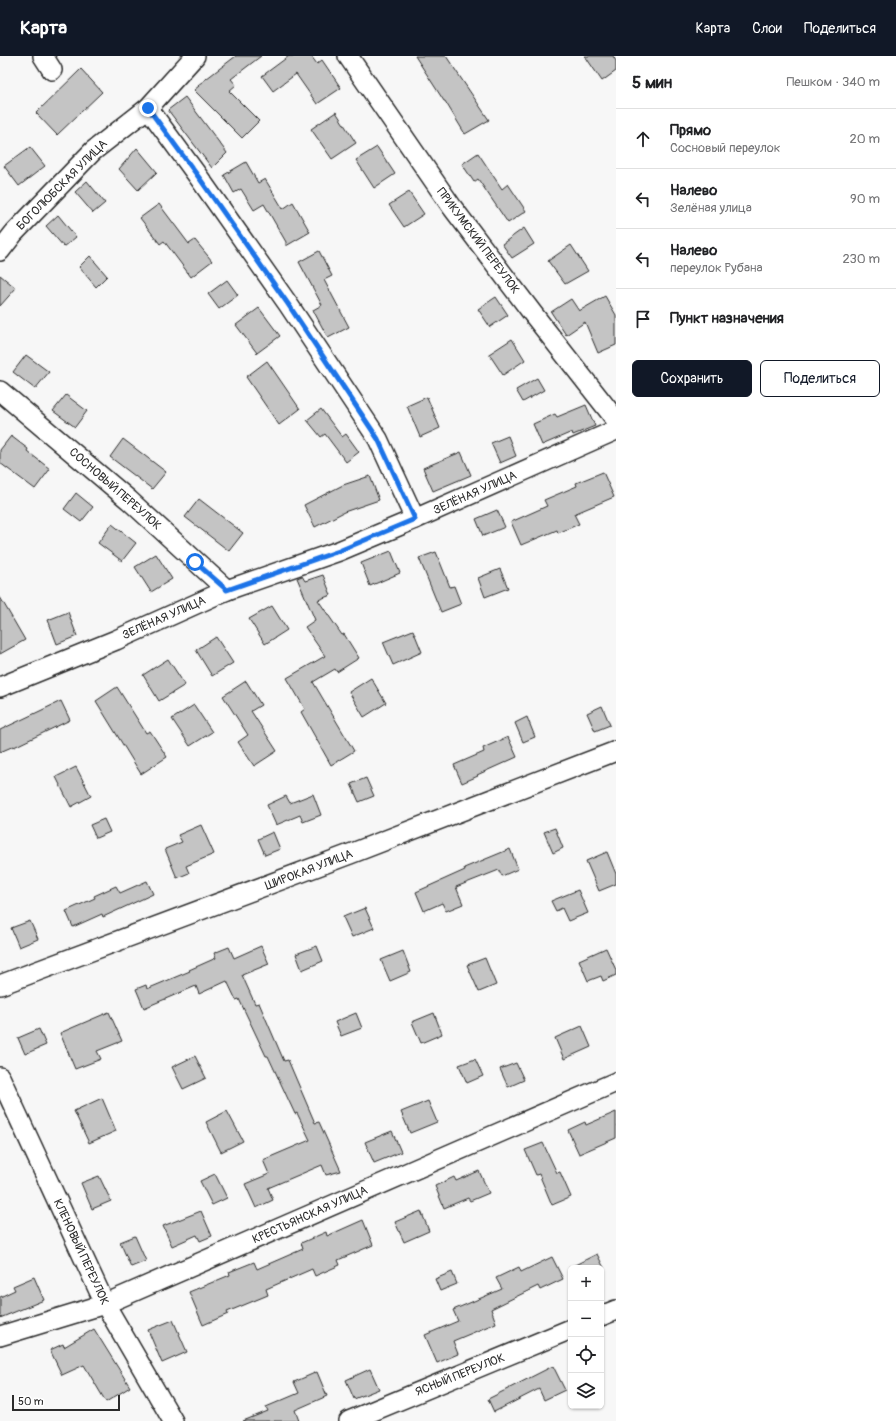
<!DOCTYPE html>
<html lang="ru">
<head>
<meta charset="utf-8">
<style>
  body { margin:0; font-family:Pangolin,sans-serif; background:#f2f2f2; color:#202124 }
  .controls { position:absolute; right:12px; bottom:12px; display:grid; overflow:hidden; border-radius:6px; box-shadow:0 1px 3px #0004 }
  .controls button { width:36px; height:36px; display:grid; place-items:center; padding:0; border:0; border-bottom:1px solid #e0e0e0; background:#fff; color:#202124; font:20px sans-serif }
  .scale { position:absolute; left:12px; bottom:10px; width:108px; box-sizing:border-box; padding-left:4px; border:2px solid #2b2b2b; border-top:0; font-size:11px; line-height:14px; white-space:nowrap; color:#2b2b2b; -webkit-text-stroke:3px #fff; paint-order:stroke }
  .stop { position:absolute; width:12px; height:12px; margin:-9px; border:3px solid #1a73e8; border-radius:50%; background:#fff }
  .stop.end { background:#1a73e8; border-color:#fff; box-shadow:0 1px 4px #0008 }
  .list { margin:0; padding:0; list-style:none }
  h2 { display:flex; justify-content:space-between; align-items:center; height:52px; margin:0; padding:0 16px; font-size:17px }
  h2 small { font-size:13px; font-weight:400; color:#757577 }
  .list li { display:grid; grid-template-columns:26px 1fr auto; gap:12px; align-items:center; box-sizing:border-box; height:60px; padding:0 16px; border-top:1px solid #e0e0e0 }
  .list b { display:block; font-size:15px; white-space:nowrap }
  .list p { margin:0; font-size:13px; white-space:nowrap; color:#757577 }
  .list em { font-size:13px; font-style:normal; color:#757577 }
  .actions { display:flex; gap:8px; padding:12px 16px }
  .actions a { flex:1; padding:9px 0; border:1px solid #111827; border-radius:6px; text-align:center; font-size:14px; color:#111827 }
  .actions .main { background:#111827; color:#fff }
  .icon { flex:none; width:22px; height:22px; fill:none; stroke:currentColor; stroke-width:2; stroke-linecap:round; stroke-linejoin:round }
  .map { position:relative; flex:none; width:616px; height:1365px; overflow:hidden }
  header { display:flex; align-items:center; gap:24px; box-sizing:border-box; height:56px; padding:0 20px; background:#111827; color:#fff }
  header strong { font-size:19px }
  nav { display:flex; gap:22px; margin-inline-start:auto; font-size:14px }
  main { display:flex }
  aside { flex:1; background:#fff }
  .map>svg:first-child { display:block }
  .building { fill:#c4c4c4; stroke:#2b2b2b }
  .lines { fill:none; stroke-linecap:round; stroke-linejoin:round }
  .minor-casing { stroke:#2b2b2b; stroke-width:22 }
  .minor { stroke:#fff; stroke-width:19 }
  .route { stroke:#1a73e8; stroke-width:5 }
  .labels { text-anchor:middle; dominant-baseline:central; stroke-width:4; stroke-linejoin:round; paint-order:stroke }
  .street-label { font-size:12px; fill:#2b2b2b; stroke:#fff }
</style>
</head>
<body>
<header>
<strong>Карта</strong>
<nav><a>Карта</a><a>Слои</a><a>Поделиться</a></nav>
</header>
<main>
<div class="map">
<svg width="616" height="1365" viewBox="0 0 616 1365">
  <rect width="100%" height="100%" fill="#f7f7f7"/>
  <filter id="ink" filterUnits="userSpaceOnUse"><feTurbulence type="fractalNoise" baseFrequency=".025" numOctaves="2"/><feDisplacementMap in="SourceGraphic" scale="8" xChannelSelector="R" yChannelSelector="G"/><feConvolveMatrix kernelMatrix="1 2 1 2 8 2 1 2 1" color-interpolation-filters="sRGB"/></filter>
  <g filter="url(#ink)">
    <g class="building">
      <polygon points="236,0 261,0 231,23 236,29 229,35 259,65 242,82 194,34 199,30 198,29"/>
      <polygon points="289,0 311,0 317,8 322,4 341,32 317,48 296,18 273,35 262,20"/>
      <polygon points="415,0 446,0 489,64 465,78 445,45 444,45"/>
      <polygon points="585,0 613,0 616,5 616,15 602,25"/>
      <polygon points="81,13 102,36 57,79 36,57"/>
      <polygon points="185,41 227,97 212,112 168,54"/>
      <polygon points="336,56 356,87 332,103 311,73"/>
      <polygon points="30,91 45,110 19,130 4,110"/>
      <polygon points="377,91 395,118 374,132 356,104"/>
      <polygon points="137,92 157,116 138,134 119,113"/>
      <polygon points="478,97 502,133 508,128 526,155 508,167 478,123 474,126 462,108"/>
      <polygon points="246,106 258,127 265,123 283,153 293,146 310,176 286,190 286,186 264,148 254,154 241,133 234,137 224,119"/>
      <polygon points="87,125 105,147 93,157 75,136"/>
      <polygon points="409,136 424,158 404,171 389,149"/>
      <polygon points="159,148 189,188 195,184 212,205 191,221 164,185 160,188 140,162"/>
      <polygon points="58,159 76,181 64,191 46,170"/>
      <polygon points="524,172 534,188 512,202 502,188"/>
      <polygon points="571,189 588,215 565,228 548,205"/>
      <polygon points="319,195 332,220 324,224 349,271 328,282 313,254 322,249 299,206"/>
      <polygon points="90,200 107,220 96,231 79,211"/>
      <polygon points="0,219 16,232 0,250"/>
      <polygon points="227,224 238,239 219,253 208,238"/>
      <polygon points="605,240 616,259 616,289 598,297 585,266 566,279 551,256 571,243 579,255"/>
      <polygon points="496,241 508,259 490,271 478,253"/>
      <polygon points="259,252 280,280 257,297 236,269"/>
      <polygon points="512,283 525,304 503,319 489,298"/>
      <polygon points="26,299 49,316 35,333 13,316"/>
      <polygon points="267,305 300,353 279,369 246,321"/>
      <polygon points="537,322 544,334 523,346 516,334"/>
      <polygon points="66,339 87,355 75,371 53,355"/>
      <polygon points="427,341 440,372 420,381 407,350"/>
      <polygon points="586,349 595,370 573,379 572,376 542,389 533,368 555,358 557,361"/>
      <polygon points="321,353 342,381 346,378 359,396 346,406 325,378 321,381 307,364"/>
      <polygon points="11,380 28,393 27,395 50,413 35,433 0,407 0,394"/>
      <polygon points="508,380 516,400 500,407 491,387"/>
      <polygon points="123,383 166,416 152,433 110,401"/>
      <polygon points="461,396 471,419 433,435 423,412"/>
      <polygon points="603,416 614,441 574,458 579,468 558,477 557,474 521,489 511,466 547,450 544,444 577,430 576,427"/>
      <polygon points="370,420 379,444 344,456 315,471 304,449 343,429"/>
      <polygon points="76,437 93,451 81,466 64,453"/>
      <polygon points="199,443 243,477 229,495 185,461"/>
      <polygon points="497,454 505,471 483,480 476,463"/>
      <polygon points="112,468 136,487 122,505 98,487"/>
      <polygon points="391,495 400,517 370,530 361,507"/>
      <polygon points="436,496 450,531 454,530 461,548 441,556 419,502"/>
      <polygon points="156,498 172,523 151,536 135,511"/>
      <polygon points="500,513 508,532 485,541 478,522"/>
      <polygon points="323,519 331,539 318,544 342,579 344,578 359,602 337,616 335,613 313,626 354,695 331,709 301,656 305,653 287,622 325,600 305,571 315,564 297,522 302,520 305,525"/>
      <polygon points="0,541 25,584 0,598"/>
      <polygon points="272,550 287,574 265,588 249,563"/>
      <polygon points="68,556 77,580 57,588 48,564"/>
      <polygon points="413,574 422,596 393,609 383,586"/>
      <polygon points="216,581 233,607 212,620 196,594"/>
      <polygon points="168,603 185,629 159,645 143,619"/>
      <polygon points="371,622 386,647 364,661 349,636"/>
      <polygon points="246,625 261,649 251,655 277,695 254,710 238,686 248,679 223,640"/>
      <polygon points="117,631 146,677 150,675 167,701 141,718 96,645"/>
      <polygon points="61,645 70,664 14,691 14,690 0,696 0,674"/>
      <polygon points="194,649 212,676 190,690 172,663"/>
      <polygon points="602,650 610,669 595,675 587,657"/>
      <polygon points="527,661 535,681 523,686 515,667"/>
      <polygon points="508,681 517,701 477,719 478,720 462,727 454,709 484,696 483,692"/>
      <polygon points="76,711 91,740 71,751 56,721"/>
      <polygon points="366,722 374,740 359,746 351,728"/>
      <polygon points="313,738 321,759 303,766 300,759 276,769 267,749 286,740 290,747"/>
      <polygon points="104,763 110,776 96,782 90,769"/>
      <polygon points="201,769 214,798 186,810 189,817 177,822 165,793 182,786 178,779"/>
      <polygon points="555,772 563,792 553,797 544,776"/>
      <polygon points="273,776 280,793 265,799 258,783"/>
      <polygon points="510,793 518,813 502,820 499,814 456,831 463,848 446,855 442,847 424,855 416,836 465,814 464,812"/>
      <polygon points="607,796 616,818 616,828 599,835 586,805"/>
      <polygon points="147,825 153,838 103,861 102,858 73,871 66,855 95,842 94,840 116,830 120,837"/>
      <polygon points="578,834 588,857 568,865 562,852 556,855 551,845"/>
      <polygon points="365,852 374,872 352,881 343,861"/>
      <polygon points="30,865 38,883 19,891 11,872"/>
      <polygon points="261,890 269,908 242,919 255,948 259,947 284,1005 288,1004 315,1067 319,1066 341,1115 326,1119 322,1109 268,1132 273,1144 256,1152 245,1128 269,1118 263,1104 310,1084 297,1057 295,1058 268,1000 266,1000 239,943 236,944 227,925 199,938 196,930 144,952 136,933 146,929 147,933 190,915 189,914 216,902 214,897 229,891 234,902"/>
      <polygon points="317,890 323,905 302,914 296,898"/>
      <polygon points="606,892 616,914 616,919 603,925 601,920 588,925 579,904"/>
      <polygon points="403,895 411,916 390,925 381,904"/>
      <polygon points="485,902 496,929 479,936 467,909"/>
      <polygon points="109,956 122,985 97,995 101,1003 75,1013 60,977"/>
      <polygon points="356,957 362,972 341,980 335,966"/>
      <polygon points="434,957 442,978 421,987 412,966"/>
      <polygon points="582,970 591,991 564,1003 555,982"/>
      <polygon points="39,973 46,989 25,998 18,982"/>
      <polygon points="195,1000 206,1022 183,1033 172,1011"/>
      <polygon points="475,1003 483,1020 467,1027 459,1009"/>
      <polygon points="516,1007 524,1024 508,1031 500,1013"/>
      <polygon points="102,1042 116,1075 89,1087 74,1055"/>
      <polygon points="428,1045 437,1066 410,1077 401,1056"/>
      <polygon points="227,1055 243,1085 221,1096 206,1066"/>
      <polygon points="616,1056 616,1082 579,1098 568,1074 585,1066 586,1069"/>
      <polygon points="392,1075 401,1096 374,1107 365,1086"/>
      <polygon points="543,1087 557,1117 560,1116 571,1141 552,1149 539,1118 536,1119 525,1094"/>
      <polygon points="479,1115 489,1137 470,1145 468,1142 444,1152 435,1130 454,1121 456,1125"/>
      <polygon points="215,1118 227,1142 212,1149 200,1125"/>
      <polygon points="99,1120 111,1145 92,1153 81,1127"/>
      <polygon points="201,1155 212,1180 200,1185 197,1179 172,1190 163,1170"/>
      <polygon points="421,1155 429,1175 404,1186 395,1166"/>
      <polygon points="363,1164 373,1189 338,1204 340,1209 315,1220 312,1213 266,1233 268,1239 227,1256 228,1258 203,1269 189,1236 230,1219 229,1216 254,1206 257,1213 303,1193 301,1187 326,1176 327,1180"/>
      <polygon points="135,1180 146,1205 131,1211 120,1186"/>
      <polygon points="597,1198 604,1212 569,1212"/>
      <polygon points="552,1201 563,1223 540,1234 538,1230 491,1253 496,1267 453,1285 458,1298 437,1307 425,1279 458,1265 453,1254 502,1233 496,1222 519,1211 521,1216"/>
      <polygon points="452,1216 457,1228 440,1235 435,1223"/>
      <polygon points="34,1221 44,1244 0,1262 0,1241 15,1234 13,1230"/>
      <polygon points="173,1264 187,1296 162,1307 148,1274"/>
      <polygon points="94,1273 130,1331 106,1346 84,1309 62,1319 50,1294 63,1288 64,1291"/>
      <polygon points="553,1310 565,1334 544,1344 539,1333 494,1356 488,1343"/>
      <polygon points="370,1313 379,1333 354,1343 346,1324"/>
      <polygon points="317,1316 327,1340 295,1354 299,1365 243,1365 268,1355 266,1351 299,1337 294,1326"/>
    </g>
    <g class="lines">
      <defs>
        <g id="minor">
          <polyline points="43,0 52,14"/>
          <polyline points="348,0 452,151 533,258 616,364"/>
          <polyline points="148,52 200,123 288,248 378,383 415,463"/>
          <polyline points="0,195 14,177 93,95 148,52 195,0"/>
          <polyline points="0,335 129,444 227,534"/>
          <polyline points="0,631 116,584 227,534 339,495 415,463 616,374"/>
          <polyline points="0,929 350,798 616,695"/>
          <polyline points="0,1021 105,1248 173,1365"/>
          <polyline points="601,1260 616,1254"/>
          <polyline points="0,1280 105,1248 616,1026"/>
          <polyline points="349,1365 571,1273"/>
        </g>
      </defs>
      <use href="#minor" class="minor-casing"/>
      <use href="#minor" class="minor"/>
    </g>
  </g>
  <g class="lines" filter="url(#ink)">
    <polyline class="route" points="148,52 200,123 288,248 378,383 415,463 339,495 227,534 195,506"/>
  </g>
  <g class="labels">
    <g class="street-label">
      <text transform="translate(62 129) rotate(-45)">БОГОЛЮБСКАЯ УЛИЦА</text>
      <text transform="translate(478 185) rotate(53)">ПРИКУМСКИЙ ПЕРЕУЛОК</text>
      <text transform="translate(115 433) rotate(41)">СОСНОВЫЙ ПЕРЕУЛОК</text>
      <text transform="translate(475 437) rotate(-24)">ЗЕЛЁНАЯ УЛИЦА</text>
      <text transform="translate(164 562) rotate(-24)">ЗЕЛЁНАЯ УЛИЦА</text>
      <text transform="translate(309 814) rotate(-21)">ШИРОКАЯ УЛИЦА</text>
      <text transform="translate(310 1159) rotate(-24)">КРЕСТЬЯНСКАЯ УЛИЦА</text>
      <text transform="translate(81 1196) rotate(65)">КЛЕНОВЫЙ ПЕРЕУЛОК</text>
      <text transform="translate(460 1319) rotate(-22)">ЯСНЫЙ ПЕРЕУЛОК</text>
    </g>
  </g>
</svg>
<div class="controls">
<button>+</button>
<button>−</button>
<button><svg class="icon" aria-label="locate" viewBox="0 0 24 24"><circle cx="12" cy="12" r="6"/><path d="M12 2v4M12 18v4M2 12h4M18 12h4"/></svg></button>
<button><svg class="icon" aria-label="layers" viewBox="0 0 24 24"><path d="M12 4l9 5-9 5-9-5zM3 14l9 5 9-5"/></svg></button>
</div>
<div class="scale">50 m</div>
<div class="stop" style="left:195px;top:506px"></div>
<div class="stop end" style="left:148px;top:52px"></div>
</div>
<aside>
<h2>5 мин<small>Пешком · 340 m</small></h2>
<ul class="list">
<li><svg class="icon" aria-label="ahead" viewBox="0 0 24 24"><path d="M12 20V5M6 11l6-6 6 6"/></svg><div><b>Прямо</b><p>Сосновый переулок</p></div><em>20 m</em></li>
<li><svg class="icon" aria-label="left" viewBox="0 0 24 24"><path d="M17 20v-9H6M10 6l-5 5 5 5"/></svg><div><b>Налево</b><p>Зелёная улица</p></div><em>90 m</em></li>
<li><svg class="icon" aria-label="left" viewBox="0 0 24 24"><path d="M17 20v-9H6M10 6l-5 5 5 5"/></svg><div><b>Налево</b><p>переулок Рубана</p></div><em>230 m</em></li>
<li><svg class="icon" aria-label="arrive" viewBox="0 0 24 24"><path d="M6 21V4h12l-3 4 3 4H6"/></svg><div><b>Пункт назначения</b></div></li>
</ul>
<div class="actions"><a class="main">Сохранить</a><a>Поделиться</a></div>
</aside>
</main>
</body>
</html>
